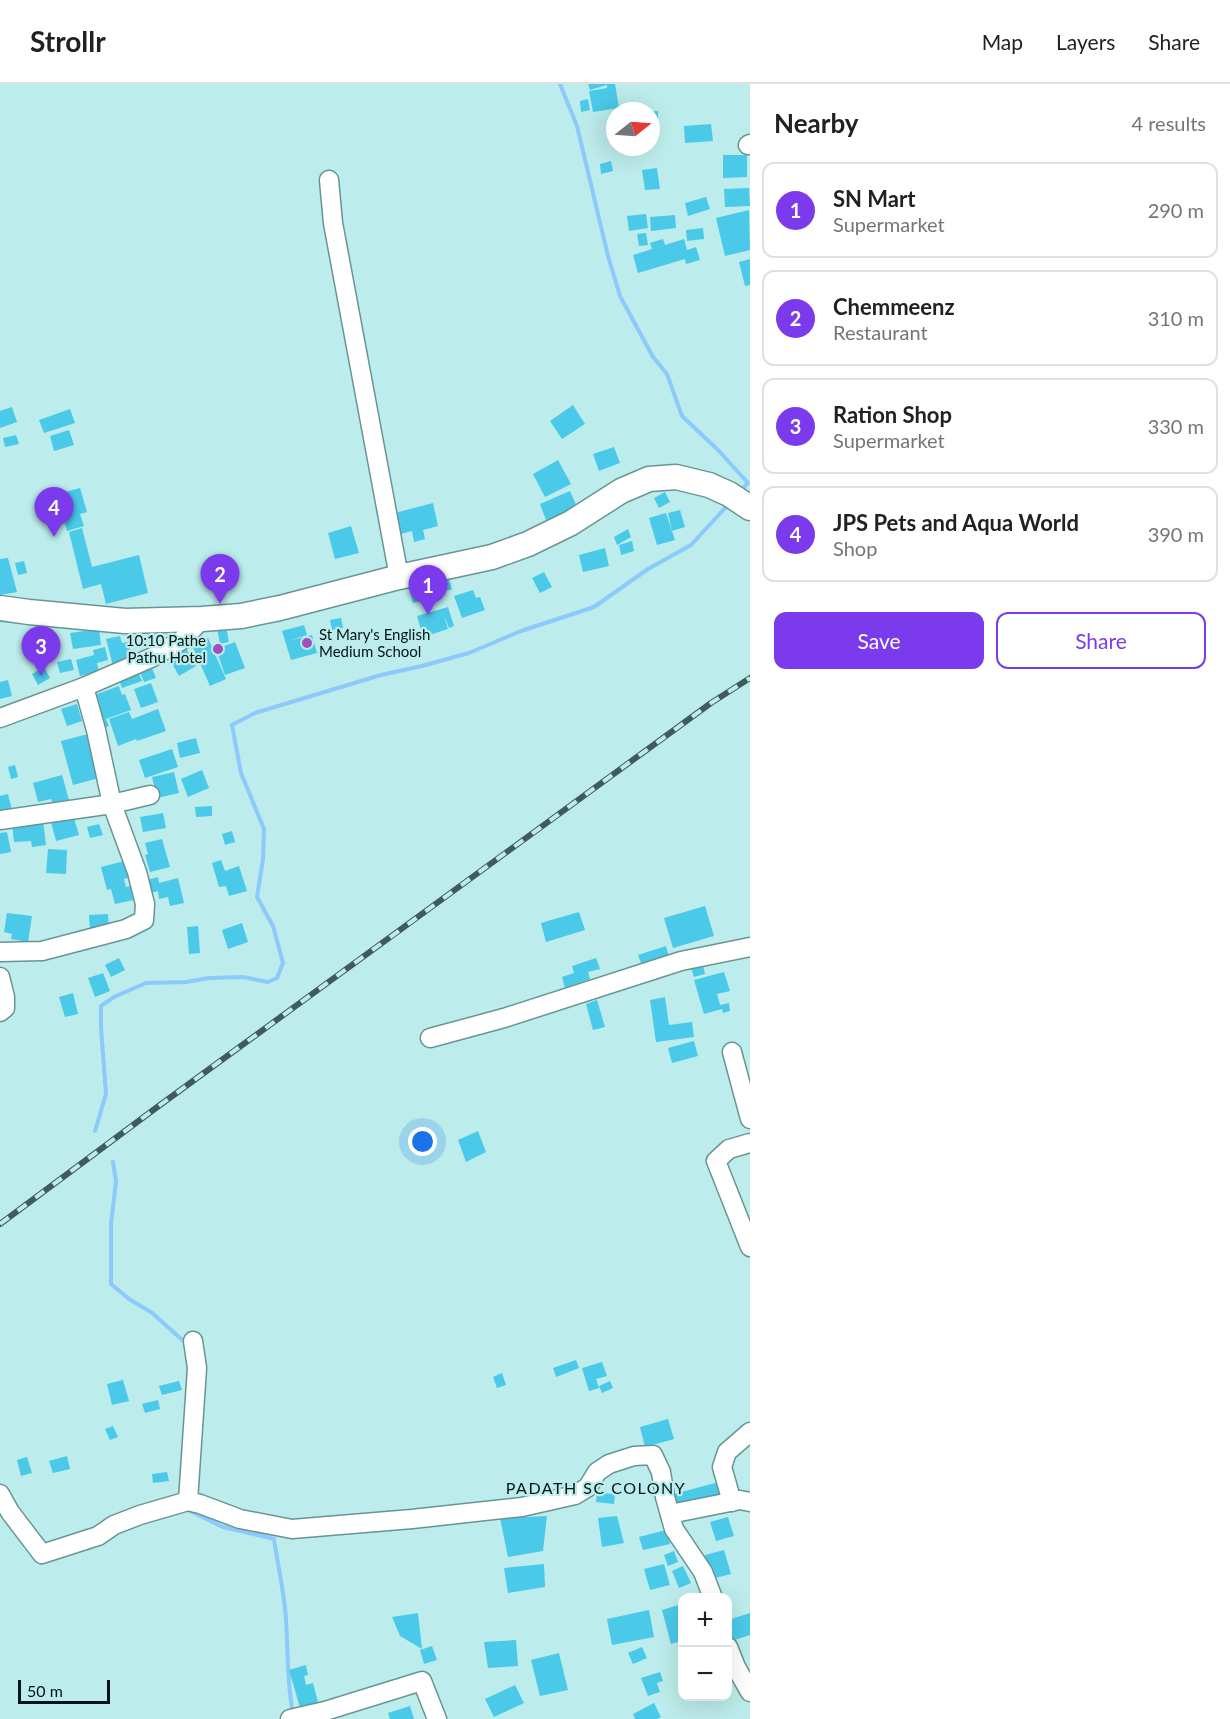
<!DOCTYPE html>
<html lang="en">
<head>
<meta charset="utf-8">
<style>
  body { margin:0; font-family:Lato,sans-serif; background:#f2f2f2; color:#202124 }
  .controls { position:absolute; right:18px; bottom:18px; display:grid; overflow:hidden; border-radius:12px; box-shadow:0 6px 24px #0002 }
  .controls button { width:54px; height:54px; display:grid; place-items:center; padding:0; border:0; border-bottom:2px solid #e0e0e0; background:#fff; color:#202124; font:30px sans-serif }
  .compass { position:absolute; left:606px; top:18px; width:54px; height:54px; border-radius:50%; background:#fff; box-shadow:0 6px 24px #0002; rotate:73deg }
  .scale { position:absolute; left:18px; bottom:15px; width:92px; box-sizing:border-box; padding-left:6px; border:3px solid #041515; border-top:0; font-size:16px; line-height:21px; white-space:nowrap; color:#041515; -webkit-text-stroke:4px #bceceb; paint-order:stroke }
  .you { position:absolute; left:423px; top:1058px; width:21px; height:21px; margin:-15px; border:4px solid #fff; border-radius:50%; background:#1a73e8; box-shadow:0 0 0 9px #1a73e833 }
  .badge { display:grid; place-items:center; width:39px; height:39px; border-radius:50%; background:#7c3aed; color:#fff; font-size:20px; font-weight:700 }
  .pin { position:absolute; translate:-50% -50px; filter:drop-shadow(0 2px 3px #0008) }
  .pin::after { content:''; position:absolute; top:32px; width:21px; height:18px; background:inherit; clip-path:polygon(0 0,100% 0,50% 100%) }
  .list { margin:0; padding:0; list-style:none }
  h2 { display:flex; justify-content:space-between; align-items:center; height:78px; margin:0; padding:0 24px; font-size:26px }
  h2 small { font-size:20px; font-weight:400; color:#757577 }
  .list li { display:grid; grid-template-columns:39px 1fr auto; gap:18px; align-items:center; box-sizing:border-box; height:96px; margin:0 12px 12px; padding:0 12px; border:2px solid #e0e0e0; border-radius:12px }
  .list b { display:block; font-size:22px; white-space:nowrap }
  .list p { margin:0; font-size:20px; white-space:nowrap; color:#757577 }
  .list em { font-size:20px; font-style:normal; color:#757577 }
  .actions { display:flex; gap:12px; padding:18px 24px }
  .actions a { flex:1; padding:14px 0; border:2px solid #7c3aed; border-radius:12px; text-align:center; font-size:21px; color:#7c3aed }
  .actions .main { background:#7c3aed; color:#fff }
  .map { position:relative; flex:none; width:750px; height:1635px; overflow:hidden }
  header { display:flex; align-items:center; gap:36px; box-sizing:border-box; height:84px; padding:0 30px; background:#fff; border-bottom:2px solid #e0e0e0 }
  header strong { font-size:28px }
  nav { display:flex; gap:33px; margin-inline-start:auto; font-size:21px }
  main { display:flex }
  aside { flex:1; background:#fff }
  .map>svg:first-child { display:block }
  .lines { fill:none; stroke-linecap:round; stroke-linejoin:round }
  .stream { stroke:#8bcafa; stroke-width:4 }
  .building { fill:#4bc9e9 }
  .minor-casing { stroke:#689594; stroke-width:21 }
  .major-casing { stroke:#689594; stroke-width:27 }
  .minor { stroke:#fff; stroke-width:18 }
  .major { stroke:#fff; stroke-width:24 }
  .rail-casing { stroke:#405b5b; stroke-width:6 }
  .rail { stroke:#bceceb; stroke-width:4; stroke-dasharray:11; stroke-linecap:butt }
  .poi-dot { fill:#9f4fbf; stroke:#bceceb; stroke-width:2 }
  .labels { text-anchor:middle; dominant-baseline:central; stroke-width:4.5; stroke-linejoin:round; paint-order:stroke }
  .poi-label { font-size:15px; fill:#041515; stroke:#bceceb; text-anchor:start }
  .neighbourhood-label { font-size:16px; letter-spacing:1.5px; fill:#041515; stroke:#bceceb }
</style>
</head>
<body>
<header>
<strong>Strollr</strong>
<nav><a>Map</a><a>Layers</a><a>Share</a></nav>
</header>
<main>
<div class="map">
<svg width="750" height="1635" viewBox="0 0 750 1635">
  <rect width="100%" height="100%" fill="#bceceb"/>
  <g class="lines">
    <g class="stream">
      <polyline points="560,0 577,42 608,172 620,212 653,273 667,290 682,332 719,367 748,399 742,405"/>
      <polyline points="95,1047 106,1010 101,944 101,922 114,913 146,899 186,898 209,894 243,893 268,898 277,894 283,879 273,842 257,813 263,775 264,745 241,689 232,641 255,629 381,591 422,582 469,569 521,547 594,523 648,485 691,461 727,422"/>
      <polyline points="113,1078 116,1097 111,1140 111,1200 129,1215 151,1228 188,1261"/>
      <path d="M190,1427L223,1443L274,1455C278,1482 284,1508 286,1535C288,1565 287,1594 292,1624"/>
    </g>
  </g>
  <g class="building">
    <polygon points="588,0 615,0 619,24 593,28 589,7 607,4 607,1 590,6"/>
    <polygon points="588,15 590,26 581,28 580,17"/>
    <rect x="651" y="27" width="7" height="18"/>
    <polygon points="711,40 713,57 685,59 684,42"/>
    <polygon points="723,71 747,71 747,93 723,94"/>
    <polygon points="611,77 613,87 601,90 600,80"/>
    <polygon points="657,84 660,105 645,106 642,86"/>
    <polygon points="749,104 750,122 725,123 724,105"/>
    <polygon points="706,113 710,125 688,132 685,119"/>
    <polygon points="749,126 750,166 725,172 716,134"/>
    <polygon points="646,130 648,144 629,147 627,132"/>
    <polygon points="675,131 676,144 651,147 650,133"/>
    <polygon points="703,144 704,155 687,157 686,146"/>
    <polygon points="646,149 648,161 639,162 637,150"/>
    <polygon points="663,155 665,161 684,155 687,166 696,163 700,176 686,180 685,175 638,189 633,171 652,165 650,159"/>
    <polygon points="750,175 750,201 745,202 739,178"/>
    <polygon points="573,321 585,340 562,355 550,337"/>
    <polygon points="12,323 17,338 0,344 0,327"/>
    <polygon points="70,325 75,339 44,349 39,336"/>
    <polygon points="69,346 74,361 54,367 50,352"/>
    <polygon points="16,351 19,360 5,363 3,354"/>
    <polygon points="614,363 620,379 599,387 593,370"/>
    <polygon points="558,376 571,400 545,413 533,390"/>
    <polygon points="80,404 87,428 80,430 84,442 67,447 57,410"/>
    <polygon points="570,407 577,423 546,436 540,420"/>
    <polygon points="665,408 670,418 659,424 654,414"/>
    <polygon points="433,419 438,442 423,446 425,455 414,458 412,447 397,451 391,430"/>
    <polygon points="680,426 685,443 672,447 668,429"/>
    <polygon points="666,429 675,456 657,461 649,434"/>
    <polygon points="351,442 359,469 335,475 328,449"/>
    <polygon points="82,444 92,483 139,471 148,509 106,520 101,500 83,505 69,448"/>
    <polygon points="628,445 631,453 617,461 614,453"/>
    <polygon points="632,457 634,467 621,471 619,461"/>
    <polygon points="605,464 609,482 583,488 579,471"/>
    <polygon points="8,474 17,508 0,511 0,475"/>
    <polygon points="24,477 27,489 18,491 15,479"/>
    <polygon points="544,488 552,503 540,509 532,494"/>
    <polygon points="448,493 452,505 443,508 439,496"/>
    <polygon points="423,500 427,515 413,519 409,504"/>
    <polygon points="439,501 443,512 434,515 430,504"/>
    <polygon points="473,506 476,514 480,513 485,526 462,534 454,512"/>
    <polygon points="448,523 454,542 449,544 444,531 448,545 423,553 417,532"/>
    <polygon points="341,534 343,544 332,546 330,536"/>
    <polygon points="304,541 307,551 288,557 312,551 317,569 291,576 282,547"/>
    <polygon points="226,542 229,558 220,560 217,544"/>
    <polygon points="99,545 101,561 73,565 70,549"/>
    <polygon points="120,552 122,559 128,558 133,577 113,582 106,555"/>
    <polygon points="208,554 226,595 210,602 192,561"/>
    <polygon points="235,558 245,584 225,591 216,565"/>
    <polygon points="183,559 196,582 179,592 166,568"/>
    <polygon points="105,563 108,576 97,579 99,587 80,592 76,576 94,571 93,566"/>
    <polygon points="71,575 74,586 60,589 57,578"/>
    <polygon points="44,583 50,594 38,601 32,590"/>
    <polygon points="152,584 156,594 144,598 140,588"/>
    <polygon points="138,587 142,597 122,604 118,593"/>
    <polygon points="8,596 12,612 0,615 0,598"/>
    <polygon points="151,599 158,618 141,624 134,605"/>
    <polygon points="119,602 122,611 125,610 131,626 106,635 109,642 104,644 92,612"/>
    <polygon points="77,620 82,637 67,642 61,625"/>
    <polygon points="158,625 166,647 137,657 136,655 118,662 109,635 129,628 132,635"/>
    <polygon points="92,649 99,694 73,701 61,657"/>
    <polygon points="196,654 200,669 180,674 177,659"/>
    <polygon points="172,665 178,683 145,694 139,676"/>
    <polygon points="15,681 18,693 11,695 8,683"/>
    <polygon points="202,686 209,704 188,713 181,695"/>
    <polygon points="174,688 179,709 157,714 152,693"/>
    <polygon points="62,691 69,716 53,720 51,715 38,718 33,699"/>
    <polygon points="8,710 12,726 0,729 0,712"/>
    <polygon points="212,722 212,732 196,733 195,723"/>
    <polygon points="163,729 166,744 143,748 140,733"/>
    <polygon points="65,730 67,736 74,734 79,751 56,757 50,734"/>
    <polygon points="43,736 46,761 32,763 31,757 14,758 12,739"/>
    <polygon points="99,740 103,751 90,754 87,743"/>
    <polygon points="232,747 235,758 225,761 222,750"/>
    <polygon points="7,748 11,768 0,770 0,749"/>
    <polygon points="162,755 170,783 150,788 145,771 148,770 145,759"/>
    <polygon points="48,765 67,766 66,790 46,789"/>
    <polygon points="128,776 132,793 124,795 126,803 135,801 138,815 115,820 111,805 107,806 101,783"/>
    <polygon points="221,776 225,787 239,782 247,807 229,812 226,802 219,803 212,779"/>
    <polygon points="158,793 159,799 178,794 184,819 170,822 168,813 159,815 158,807 151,809 147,796"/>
    <polygon points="705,822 714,852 673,864 664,834"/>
    <polygon points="579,828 585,846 546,858 541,839"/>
    <polygon points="7,829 32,832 28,858 11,855 12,850 4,848"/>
    <polygon points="108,830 109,845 90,846 89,831"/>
    <polygon points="242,839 248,858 228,865 222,846"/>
    <polygon points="198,842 200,869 189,870 187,843"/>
    <polygon points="666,862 669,873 642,882 638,871"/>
    <polygon points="119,874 125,886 111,893 105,881"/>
    <polygon points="596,874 600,885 588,888 590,895 565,904 562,893 574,889 572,882"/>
    <polygon points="703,881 705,890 694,893 691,884"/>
    <polygon points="724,888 730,907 717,910 720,921 729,919 730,927 723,929 722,925 704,930 694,896"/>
    <polygon points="103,889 110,907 95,913 88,894"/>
    <polygon points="73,909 78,930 65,933 59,913"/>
    <polygon points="665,913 669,941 692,938 694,953 656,958 650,916"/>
    <polygon points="597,916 605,943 593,946 586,920"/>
    <polygon points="694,957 698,972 672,979 668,964"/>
    <polygon points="478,1047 486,1068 466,1078 458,1056"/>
    <polygon points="576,1276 579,1284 556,1293 553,1284"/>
    <polygon points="602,1278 607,1292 596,1295 599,1304 589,1307 582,1284"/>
    <polygon points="502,1289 506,1301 497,1304 493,1293"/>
    <polygon points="123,1296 129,1317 112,1321 107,1300"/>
    <polygon points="179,1297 182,1306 162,1311 159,1302"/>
    <polygon points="610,1297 613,1304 602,1309 599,1302"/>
    <polygon points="158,1316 160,1325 145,1329 142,1320"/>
    <polygon points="668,1335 674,1355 645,1363 640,1343"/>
    <polygon points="113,1342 118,1353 110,1356 105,1345"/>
    <polygon points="67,1372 70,1385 53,1389 49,1377"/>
    <polygon points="27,1373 32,1389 21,1392 17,1376"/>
    <polygon points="167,1388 169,1397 153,1399 152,1390"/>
    <polygon points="719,1398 723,1413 674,1426 670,1411"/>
    <polygon points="597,1409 615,1410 614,1420 596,1418"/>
    <polygon points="547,1432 543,1467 508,1473 500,1434"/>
    <polygon points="617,1432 624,1459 602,1463 598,1434"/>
    <polygon points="728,1433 734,1452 716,1457 710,1438"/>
    <polygon points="666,1446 670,1460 643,1466 639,1453"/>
    <polygon points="724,1466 731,1490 711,1495 705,1471"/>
    <polygon points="674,1467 678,1478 668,1482 664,1471"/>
    <polygon points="544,1480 545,1503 508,1509 504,1484"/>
    <polygon points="664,1480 670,1501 650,1506 644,1485"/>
    <polygon points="683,1482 691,1499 679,1504 672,1487"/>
    <polygon points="682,1520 682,1557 671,1560 662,1526"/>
    <polygon points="649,1526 654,1553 612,1561 607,1535"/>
    <polygon points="418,1529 422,1565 400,1552 392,1533"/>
    <polygon points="750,1529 750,1551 731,1557 728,1542 728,1536"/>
    <polygon points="516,1556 518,1582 488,1584 484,1558"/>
    <polygon points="432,1562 437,1576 424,1580 420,1566"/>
    <polygon points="642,1563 647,1574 633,1580 628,1569"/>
    <polygon points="559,1569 568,1606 540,1612 531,1576"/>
    <polygon points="306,1581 308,1591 304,1592 306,1601 313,1599 319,1622 301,1627 289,1586"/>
    <polygon points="660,1588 663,1597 657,1599 660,1608 648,1612 641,1594"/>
    <polygon points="515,1601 524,1619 494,1633 485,1615"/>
    <polygon points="654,1619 661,1633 657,1635 635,1635 633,1630"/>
    <polygon points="410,1622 414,1635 390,1635 388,1629"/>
  </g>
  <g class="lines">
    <defs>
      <g id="minor">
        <polyline points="748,61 750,60"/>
        <polyline points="329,96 333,139 399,493"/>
        <polyline points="0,634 84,603 153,573 182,556 202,535"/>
        <polyline points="0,736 112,720 150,711"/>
        <polyline points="0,868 42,867 126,845 144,836 145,820 137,788 112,720 96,646 84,603"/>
        <polyline points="0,893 5,913 5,924 0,928"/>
        <polyline points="430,954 504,934 681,877 750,863"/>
        <polyline points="732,968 750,1035"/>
        <polyline points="750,1059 729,1065 716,1077 750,1163"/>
        <polyline points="0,1410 10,1428 42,1470 98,1452 114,1441 140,1431 188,1417 200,1420 240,1435 292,1445 412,1435 522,1423 575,1411 588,1403 597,1388 609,1380 634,1372 653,1371 661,1388 665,1413 674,1445 703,1488 713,1514"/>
        <polyline points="188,1417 197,1284 193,1257"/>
        <polyline points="732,1418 722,1383 727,1368 750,1348"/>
        <polyline points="670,1430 740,1416 750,1418"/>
        <polyline points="728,1563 736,1583 750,1608"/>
        <polyline points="290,1635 325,1627 422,1597 437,1635"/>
      </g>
      <polyline id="major" points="0,524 29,528 125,537 202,535 241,532 280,524 399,493 492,473 528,460 571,439 621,407 649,395 676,393 709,401 729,410 750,424"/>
    </defs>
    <use href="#minor" class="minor-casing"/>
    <use href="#major" class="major-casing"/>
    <use href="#minor" class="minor"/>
    <use href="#major" class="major"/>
    <defs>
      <polyline id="rail" points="0,1140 160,1021 711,619 750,594"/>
    </defs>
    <use href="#rail" class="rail-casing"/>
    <use href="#rail" class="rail"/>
  </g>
  <g class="poi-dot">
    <circle cx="307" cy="559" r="6"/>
    <circle cx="218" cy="565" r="6"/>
  </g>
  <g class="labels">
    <g class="poi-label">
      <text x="319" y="550">St Mary's English<tspan x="319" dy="17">Medium School</tspan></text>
      <text x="206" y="556" text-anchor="end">10:10 Pathe<tspan x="206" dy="17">Pathu Hotel</tspan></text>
    </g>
    <g class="neighbourhood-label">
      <text x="596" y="1403">PADATH SC COLONY</text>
    </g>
  </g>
</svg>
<div class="controls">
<button>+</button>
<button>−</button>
</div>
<svg class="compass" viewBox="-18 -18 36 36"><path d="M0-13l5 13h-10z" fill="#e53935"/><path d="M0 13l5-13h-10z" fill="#757577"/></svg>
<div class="scale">50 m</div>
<div class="you"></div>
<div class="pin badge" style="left:428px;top:531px">1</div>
<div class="pin badge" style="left:220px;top:520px">2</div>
<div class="pin badge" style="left:41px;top:592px">3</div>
<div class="pin badge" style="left:54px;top:453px">4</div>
</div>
<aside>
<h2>Nearby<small>4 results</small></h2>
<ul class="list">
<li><span class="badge">1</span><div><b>SN Mart</b><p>Supermarket</p></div><em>290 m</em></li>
<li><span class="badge">2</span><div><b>Chemmeenz</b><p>Restaurant</p></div><em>310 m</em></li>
<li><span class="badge">3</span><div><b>Ration Shop</b><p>Supermarket</p></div><em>330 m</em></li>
<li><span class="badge">4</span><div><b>JPS Pets and Aqua World</b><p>Shop</p></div><em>390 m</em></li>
</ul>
<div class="actions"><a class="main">Save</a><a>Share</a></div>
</aside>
</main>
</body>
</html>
